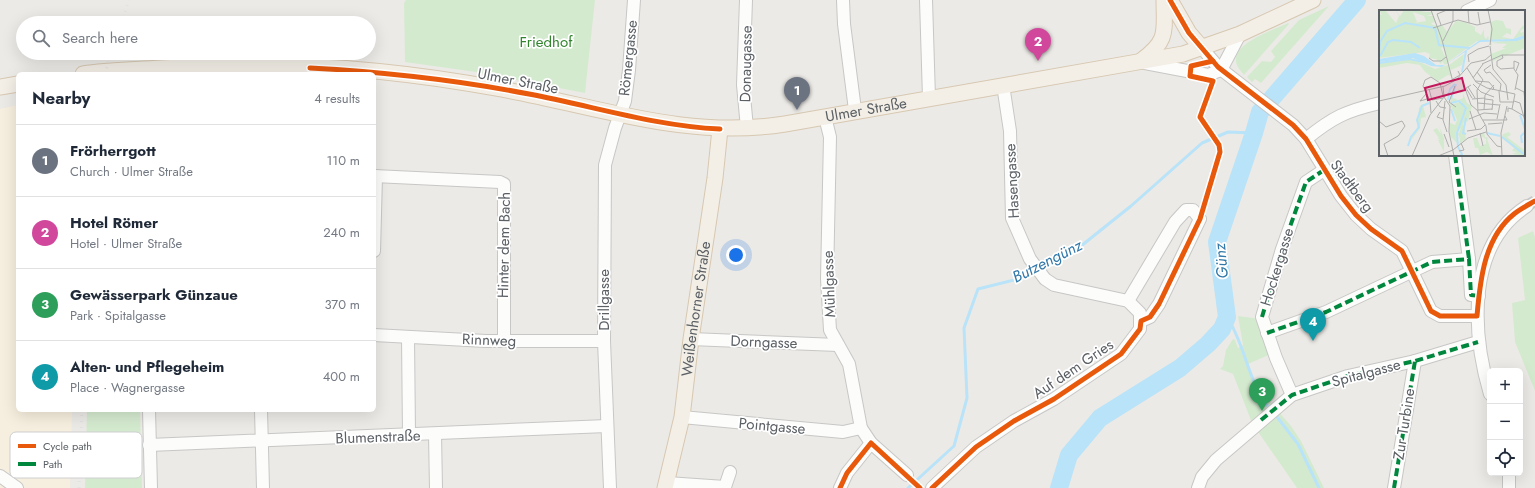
<!DOCTYPE html>
<html lang="en">
<head>
<meta charset="utf-8">
<style>
  body { margin:0; font-family:Jost,sans-serif; background:#f2f2f3; color:#1f2937 }
  .controls { position:absolute; right:12px; bottom:12px; display:grid; overflow:hidden; border-radius:6px; box-shadow:0 4px 16px #0002 }
  .controls button { width:36px; height:36px; display:grid; place-items:center; padding:0; border:0; border-bottom:1px solid #e0e1e3; background:#fff; color:#1f2937; font:20px sans-serif }
  .you { position:absolute; left:736px; top:255px; width:14px; height:14px; margin:-10px; border:3px solid #fff; border-radius:50%; background:#1a73e8; box-shadow:0 0 0 6px #1a73e833 }
  .badge { display:grid; place-items:center; width:26px; height:26px; border-radius:50%; background:#8e9092; color:#fff; font-size:13px; font-weight:700 }
  .pin { position:absolute; translate:-50% -33px; filter:drop-shadow(0 1px 2px #0008) }
  .pin::after { content:''; position:absolute; top:21px; width:14px; height:12px; background:inherit; clip-path:polygon(0 0,100% 0,50% 100%) }
  .list { margin:0; padding:0; list-style:none }
  h2 { display:flex; justify-content:space-between; align-items:center; height:52px; margin:0; padding:0 16px; font-size:17px }
  h2 small { font-size:13px; font-weight:400; color:#747a83 }
  .list li { display:grid; grid-template-columns:26px 1fr auto; gap:12px; align-items:center; box-sizing:border-box; height:72px; padding:0 16px; border-top:1px solid #e0e1e3 }
  .list b { display:block; font-size:15px; white-space:nowrap }
  .list p { margin:0; font-size:13px; white-space:nowrap; color:#747a83 }
  .list em { font-size:13px; font-style:normal; color:#747a83 }
  .icon { flex:none; width:22px; height:22px; fill:none; stroke:currentColor; stroke-width:2; stroke-linecap:round; stroke-linejoin:round }
  .map { position:relative; flex:none; width:1535px; height:488px; overflow:hidden }
  .search { position:absolute; background:#fff; box-shadow:0 4px 16px #0002; left:16px; top:16px; width:360px; height:44px; display:flex; align-items:center; gap:10px; box-sizing:border-box; padding:0 14px; border-radius:22px; color:#747a83; font-size:15px }
  .panel { position:absolute; background:#fff; box-shadow:0 4px 16px #0002; left:16px; top:72px; width:360px; height:340px; border-radius:6px }
  .map>svg:first-child { display:block }
  .commercial { fill:#f6eede }
  .green { fill:#d4eacf }
  .lines { fill:none; stroke-linecap:round; stroke-linejoin:round }
  .stream { stroke:#b9e3f8; stroke-width:3 }
  .river { stroke:#b9e3f8; stroke-width:18 }
  .minor-tunnel { stroke:#c8c8c6; stroke-width:12; stroke-dasharray:12 6; stroke-linecap:butt }
  .minor-casing { stroke:#c7c7c6; stroke-width:14 }
  .major-casing { stroke:#d7c8b1; stroke-width:17 }
  .minor { stroke:#fcfcfb; stroke-width:12 }
  .major { stroke:#f3efe7; stroke-width:15 }
  .rail { stroke:#e3e2e2; stroke-width:3; stroke-dasharray:1 5; stroke-linecap:butt }
  .quiet { stroke:#00873e; stroke-width:4; stroke-dasharray:8 4; stroke-linecap:butt }
  .cycleway-casing { stroke:#fff; stroke-width:8 }
  .cycleway { stroke:#e8590c; stroke-width:5 }
  .labels { text-anchor:middle; dominant-baseline:central; stroke-width:3.5; stroke-linejoin:round; paint-order:stroke }
  .park-label { font-size:15px; fill:#30842b; stroke:#fff }
  .street-label { font-size:15px; fill:#5b6065; stroke:#fff }
  .water-label { font-size:16px; font-style:italic; fill:#3178a9; stroke:#fff }
  .inset-river { fill:none; stroke:#b9e3f8; stroke-width:2 }
  .inset-road { fill:none; stroke:#aeafae; stroke-width:1 }
  .view { fill:#c2185b; fill-opacity:0.15; stroke:#c2185b; stroke-width:2 }
  .inset-edge { fill:none; stroke:#5b6065; stroke-width:2 }
  .key { fill:#fff; stroke:#cecfd1; stroke-width:1 }
  .key-label { font-size:11px; fill:#5b6065 }
</style>
</head>
<body>
<div class="map">
<svg width="1535" height="488" viewBox="0 0 1535 488">
  <rect width="100%" height="100%" fill="#eceae6"/>
  <polygon class="commercial" points="18,105 18,410 72,410 70,488 0,488 0,109"/>
  <g class="green">
    <polygon points="406,0 595,0 585,93 476,72 405,62 404,3"/>
    <polygon points="1329,6 1261,83 1255,79 1252,82 1247,77 1262,61 1271,62 1275,57 1271,51 1299,20"/>
    <path d="M1288,23L1289,24L1244,75C1241,71 1236,66 1236,61C1234,42 1274,30 1288,23Z"/>
    <polygon points="1533,231 1535,237 1535,391 1515,342 1512,303 1525,300 1518,238"/>
    <polygon points="1238,316 1260,319 1271,354 1248,364 1256,386 1291,426 1301,441 1324,488 1297,488 1252,423 1233,374 1220,369 1223,366 1226,350 1233,339 1235,340 1238,348 1243,345"/>
    <polygon points="87,410 140,410 142,488 85,488"/>
  </g>
  <g class="lines">
    <g class="stream">
      <polyline points="1040,268 1081,246 1131,206 1202,143 1228,132 1254,133"/>
      <path d="M1227,317C1246,346 1247,381 1270,409"/>
      <polyline points="1274,413 1298,444 1319,488"/>
      <polyline points="908,488 954,446 967,398 964,328 978,289 1022,278 1035,271"/>
    </g>
    <polyline class="river" points="1059,488 1069,455 1100,418 1180,368 1208,344 1222,329 1227,317 1217,242 1254,133 1260,112 1357,0"/>
    <polyline class="minor-tunnel" points="1527,206 1535,201"/>
    <defs>
      <g id="minor">
        <polyline points="746,0 743,85 747,128"/>
        <polyline points="843,0 844,24 855,110"/>
        <polyline points="926,0 929,98"/>
        <polyline points="1467,11 1490,0"/>
        <polyline points="1202,48 1218,67 1293,125 1306,139 1341,196 1356,215 1371,229 1402,251 1431,311 1440,316 1477,316"/>
        <polyline points="1145,63 1208,75 1221,70 1240,34"/>
        <polyline points="825,117 830,137 827,279 830,330 849,364 861,428 871,443 907,475"/>
        <path d="M1306,139C1333,117 1346,111 1380,103"/>
        <polyline points="1455,155 1469,259"/>
        <polyline points="374,176 500,182 504,184 504,341"/>
        <polyline points="374,251 376,176"/>
        <polyline points="1128,301 1175,222 1186,210 1193,210 1200,219 1159,304 1150,317 1141,321"/>
        <polyline points="1267,333 1326,312 1432,262 1469,259 1471,295 1479,296"/>
        <polyline points="374,335 486,341 604,341"/>
        <polyline points="408,337 409,435"/>
        <polyline points="691,339 838,345"/>
        <path d="M1490,394C1472,333 1466,245 1527,206"/>
        <polyline points="1292,395 1276,358 1262,317 1282,249 1306,182 1324,170"/>
        <polyline points="149,410 151,488"/>
        <polyline points="261,410 263,488"/>
        <polyline points="682,417 843,432 861,428"/>
        <polyline points="435,434 436,488"/>
        <polyline points="149,445 607,426"/>
        <polyline points="0,476 17,488"/>
        <polyline points="667,483 725,487 730,472"/>
        <polyline points="610,488 604,341 605,165 615,128 625,101 629,70 634,0"/>
        <polyline points="840,488 847,473 871,443"/>
        <polyline points="932,488 976,447 1014,421 1054,399 1121,354 1140,329 1140,313 1128,301 1054,285 1045,279 1030,259 1012,218 1010,131 1003,85"/>
        <polyline points="1198,488 1202,477 1216,460 1292,395 1348,376 1415,361 1478,342"/>
        <polyline points="1394,488 1415,361"/>
        <polyline points="1509,488 1509,473"/>
      </g>
      <g id="major">
        <polyline points="1170,0 1189,33 1202,48"/>
        <path d="M1142,60C1169,40 1164,31 1164,0"/>
        <path id="s1" d="M83,74C109,70 135,70 161,68C274,60 390,68 501,89C597,106 686,140 785,124L1183,54L1240,34L1313,0"/>
        <polyline points="0,87 18,84"/>
        <path id="s2" d="M665,488L682,417L691,339L715,178L720,129"/>
      </g>
    </defs>
    <use href="#minor" class="minor-casing"/>
    <use href="#major" class="major-casing"/>
    <use href="#minor" class="minor"/>
    <use href="#major" class="major"/>
    <g class="rail">
      <polyline points="121,23 129,0"/>
      <polyline points="105,74 111,53"/>
      <polyline points="79,488 82,410"/>
    </g>
    <g class="quiet">
      <polyline points="1455,155 1469,259"/>
      <polyline points="1262,317 1282,249 1306,182 1324,170"/>
      <polyline points="1267,333 1326,312 1432,262 1469,259 1471,295 1479,296"/>
      <polyline points="1261,420 1292,395 1348,376 1415,361 1478,342"/>
      <polyline points="1394,488 1415,361"/>
    </g>
    <defs>
      <g id="cycleway">
        <path d="M1170,0L1189,33L1218,67L1293,125L1306,139L1341,196L1356,215L1371,229L1402,251L1431,311L1440,316H1477C1480,281 1484,238 1514,214C1520,209 1528,205 1535,201"/>
        <path d="M310,68C384,72 457,80 529,94C593,106 655,126 720,129"/>
        <polyline points="840,488 847,473 871,443 920,488"/>
        <polyline points="932,488 976,447 1014,421 1054,399 1121,354 1140,329 1141,321 1150,317 1159,304 1200,219 1220,152 1219,145 1200,117 1213,81 1190,76 1191,66 1213,61"/>
      </g>
    </defs>
    <use href="#cycleway" class="cycleway-casing"/>
    <use href="#cycleway" class="cycleway"/>
  </g>
  <g class="labels">
    <g class="park-label">
      <text x="546" y="42">Friedhof</text>
    </g>
    <g class="street-label">
      <text transform="translate(628 58) rotate(-84)">Römergasse</text>
      <text transform="translate(746 64) rotate(-89)">Donaugasse</text>
      <text transform="translate(518 81) rotate(11)">Ulmer Straße</text>
      <text stroke="none"><textPath href="#s1" startOffset="790">Ulmer Straße</textPath></text>
      <text transform="translate(1012 181) rotate(-93)">Hasengasse</text>
      <text transform="translate(1352 186) rotate(53)">Stadtberg</text>
      <text transform="translate(504 245) rotate(-89)">Hinter dem Bach</text>
      <text transform="translate(1277 267) rotate(-73)">Hockergasse</text>
      <text transform="translate(829 284) rotate(-92)">Mühlgasse</text>
      <text transform="translate(604 300) rotate(-90)">Drillgasse</text>
      <text stroke="none"><textPath href="#s2" startOffset="182">Weißenhorner Straße</textPath></text>
      <text transform="translate(489 340) rotate(2)">Rinnweg</text>
      <text transform="translate(764 342) rotate(2)">Dorngasse</text>
      <text transform="translate(1073 369) rotate(-34)">Auf dem Gries</text>
      <text transform="translate(1366 373) rotate(-15)">Spitalgasse</text>
      <text transform="translate(1404 424) rotate(-81)">Zur Turbine</text>
      <text transform="translate(772 426) rotate(5)">Pointgasse</text>
      <text transform="translate(378 437) rotate(-2)">Blumenstraße</text>
    </g>
    <g class="water-label">
      <text transform="translate(1047 261) rotate(-27)">Butzengünz</text>
      <text transform="translate(1221 261) rotate(-95)">Günz</text>
    </g>
  </g>
  <g transform="translate(1379 10)">
    <rect width="146" height="146" fill="#eceae6"/>
    <path d="M0,0H6L17,13L20,6L16,0L21,6L25,0H52L41,2H53L54,4L48,6H54L57,12L52,13L54,15L64,16L68,22L77,11L86,12L96,17V21L102,25L105,19V26L107,29L109,26L110,28L109,30L98,31L69,52L64,37L62,38L69,53L66,55L63,51L62,54L57,49L50,48L51,44L46,42L0,48V4L3,5ZM34,2L45,6L47,11L36,13L38,12ZM117,10L124,11L127,18L132,19V25L128,23L123,27L134,29L144,15L146,18L141,21L142,23L146,21V25L134,29L111,30L112,12ZM146,28V38L114,51L112,44L127,38H123L128,34L113,33L112,37L111,33ZM85,44L83,55L72,60L70,55ZM32,48L56,59L69,55L73,66L69,65L59,71L46,62L41,55L28,53L0,58V53ZM78,78L83,81L88,93L93,96L89,111L84,113L87,129L80,134L81,129L79,124L82,118L78,122V133L71,126V113L76,115L78,110L70,92L74,94L81,92L85,96L81,91L71,92L73,88L78,89L77,91L84,88V83H81ZM51,92L44,96L47,107L42,108L41,118L30,133L38,118L40,98L42,95ZM60,116L65,128V142L59,130L61,129H58L60,128L54,120L58,118L62,124ZM105,122L106,127L110,128L108,129L114,146L108,142L101,145L99,138H96L94,128H98L101,136L107,134V129L101,125ZM130,122L132,125L128,127L145,140L146,146L133,144L138,142L133,141L135,138L123,127L124,124Z" fill="#d4eacf" fill-rule="evenodd"/>
    <path d="M146,25V28L138,31L101,32L63,57L52,56L34,48L0,52V49L36,43L45,46L57,55H66L101,30L134,29Z" fill="#b9e3f8"/>
    <path class="inset-river" d="M0,43L1,32L8,21L26,13L56,18L60,35L91,38M1,46L9,32L14,30L32,32L41,38M0,53L30,49L45,52M83,62L87,41M72,89L77,74M69,90L71,79L76,74M72,93L80,91L87,98L78,123L79,137L83,144L81,146M72,99L76,111M141,105L146,119M87,108L84,123L87,124M108,123L121,126M123,127L146,145M143,133L142,126L146,122M29,136L32,127L40,117L38,110L43,96L50,93"/>
    <path class="inset-road" d="M52,0L63,30L74,72M89,0L90,13M109,0L113,19L111,35M99,2L101,14M62,15L58,4L68,0M54,18L79,10L98,15L111,12M64,31L74,11V0M111,36L114,59L127,75L129,90M50,48L54,51H62L67,47M90,52L89,45L99,39L110,36M103,54L123,45H146M118,56L122,59L135,58M118,56V51L124,48L123,45M88,58L97,72L108,78L136,84L133,99M98,62L104,70L98,80L99,102L107,116L108,124L118,136L123,137M111,62L122,74L121,81M111,62L107,63L105,60L112,55M94,68L104,54M74,69L81,65L79,61M96,71L110,72L115,78L113,80M84,73L92,95L99,101M94,74L102,82L115,87M92,75L87,78L93,88M76,76L70,92L77,97M89,77L96,88M137,78L145,82L146,92M50,79L53,90L64,88M136,80L139,65L135,59V51L140,53L137,61M120,81L121,92H135M70,83L65,87L71,96L70,122L75,146M47,84L41,91L48,89M93,89L106,88M106,89L114,90L113,100M0,91L66,76L77,70L92,53L106,50L112,45M57,91L61,97L67,98M66,91L64,110L68,122M135,91L141,93L146,111M99,93L120,95M99,100L113,99M105,100L106,85L115,75M91,101L97,120M61,102L58,107L64,109M129,102V98L133,99L145,106M52,103L51,91L44,76L46,70L52,67L61,73L64,86M90,109L105,103L118,104M118,109L121,94M104,110H128L126,106M0,111L7,117L23,111L26,116L19,126L5,134L9,146M109,114L123,113M88,121L102,119L106,115M101,123L104,136M65,124L70,137M80,141L85,140L82,133M33,146L51,105L65,87L64,77M59,146L74,140L89,128L107,122M123,146L122,123L128,96"/>
    <path class="view" d="M83,68L86,80L49,90L46,78Z"/>
    <rect width="146" height="146" class="inset-edge"/>
  </g>
  <rect x="10" y="432" width="132" height="46" rx="6" class="key"/>
  <rect x="18" y="444" width="18" height="4" fill="#e8590c"/>
  <rect x="18" y="462" width="18" height="4" fill="#00873e"/>
  <g class="key-label">
    <text x="43" y="450">Cycle path</text>
    <text x="43" y="468">Path</text>
  </g>
</svg>
<div class="controls">
<button>+</button>
<button>−</button>
<button><svg class="icon" aria-label="locate" viewBox="0 0 24 24"><circle cx="12" cy="12" r="6"/><path d="M12 2v4M12 18v4M2 12h4M18 12h4"/></svg></button>
</div>
<div class="you"></div>
<div class="pin badge" style="left:797px;top:110px;background:#6b7280">1</div>
<div class="pin badge" style="left:1038px;top:61px;background:#d1479c">2</div>
<div class="pin badge" style="left:1262px;top:411px;background:#2e9e5b">3</div>
<div class="pin badge" style="left:1313px;top:341px;background:#0f9aa8">4</div>
<div class="search"><svg class="icon" aria-label="search" viewBox="0 0 24 24"><circle cx="10" cy="10" r="6"/><path d="M15 15l6 6"/></svg>Search here</div>
<section class="panel">
<h2>Nearby<small>4 results</small></h2>
<ul class="list">
<li><span class="badge" style="background:#6b7280">1</span><div><b>Frörherrgott</b><p>Church · Ulmer Straße</p></div><em>110 m</em></li>
<li><span class="badge" style="background:#d1479c">2</span><div><b>Hotel Römer</b><p>Hotel · Ulmer Straße</p></div><em>240 m</em></li>
<li><span class="badge" style="background:#2e9e5b">3</span><div><b>Gewässerpark Günzaue</b><p>Park · Spitalgasse</p></div><em>370 m</em></li>
<li><span class="badge" style="background:#0f9aa8">4</span><div><b>Alten- und Pflegeheim</b><p>Place · Wagnergasse</p></div><em>400 m</em></li>
</ul>
</section>
</div>
</body>
</html>
